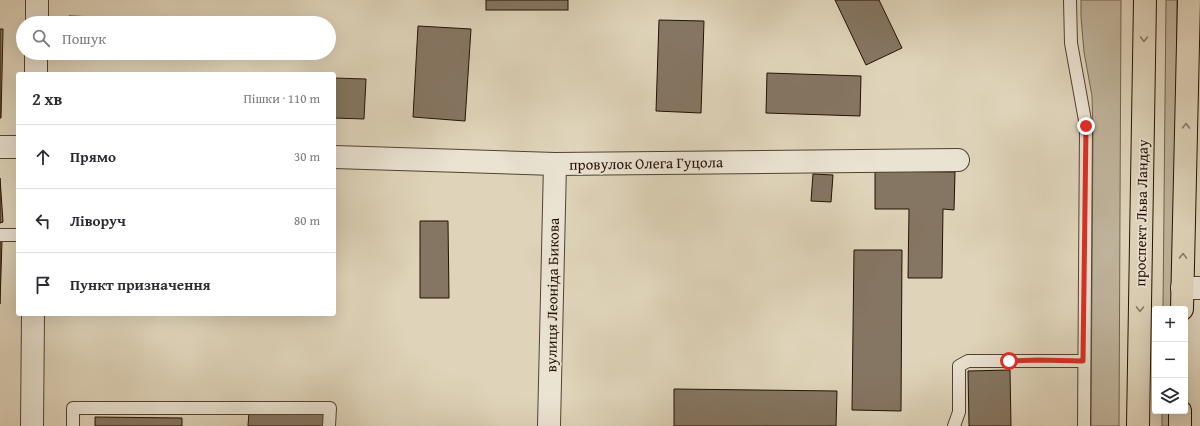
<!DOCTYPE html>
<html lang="uk">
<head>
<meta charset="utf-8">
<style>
  body { margin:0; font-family:"Gentium Book Plus",serif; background:#f2f2f3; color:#2b2b33 }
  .controls { position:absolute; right:12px; bottom:12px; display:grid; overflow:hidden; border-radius:4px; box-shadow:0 4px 16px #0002 }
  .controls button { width:36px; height:36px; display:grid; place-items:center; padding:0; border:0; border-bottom:1px solid #e1e1e2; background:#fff; color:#2b2b33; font:20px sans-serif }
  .stop { position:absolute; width:12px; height:12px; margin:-9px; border:3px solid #d93025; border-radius:50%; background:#fff }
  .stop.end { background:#d93025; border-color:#fff; box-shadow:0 1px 4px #0008 }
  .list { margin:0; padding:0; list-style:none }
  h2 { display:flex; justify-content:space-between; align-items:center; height:52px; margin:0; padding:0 16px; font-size:17px }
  h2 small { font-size:13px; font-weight:400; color:#7c7c81 }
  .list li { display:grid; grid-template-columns:26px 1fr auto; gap:12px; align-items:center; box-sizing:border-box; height:64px; padding:0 16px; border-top:1px solid #e1e1e2 }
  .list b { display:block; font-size:15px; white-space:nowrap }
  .list em { font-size:13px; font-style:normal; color:#7c7c81 }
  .icon { flex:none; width:22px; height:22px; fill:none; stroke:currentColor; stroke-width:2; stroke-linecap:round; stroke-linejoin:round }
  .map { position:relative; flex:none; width:1200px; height:426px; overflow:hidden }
  .search { position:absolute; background:#fff; box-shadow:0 4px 16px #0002; left:16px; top:16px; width:320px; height:44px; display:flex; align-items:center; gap:10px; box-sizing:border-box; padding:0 14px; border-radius:22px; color:#7c7c81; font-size:15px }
  .panel { position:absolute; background:#fff; box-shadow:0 4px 16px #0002; left:16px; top:72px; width:320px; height:244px; border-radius:4px }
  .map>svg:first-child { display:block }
  .green { fill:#bfb39b; stroke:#716250 }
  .building { fill:#857663; stroke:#231105 }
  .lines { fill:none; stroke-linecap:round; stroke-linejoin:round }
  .service-casing { stroke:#524232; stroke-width:14 }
  .minor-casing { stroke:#524232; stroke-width:24 }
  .primary-casing { stroke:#231105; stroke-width:24 }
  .service { stroke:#eae3d2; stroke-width:12 }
  .minor { stroke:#eae3d2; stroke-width:22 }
  .primary { stroke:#dfd4ba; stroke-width:22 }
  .oneway { stroke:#8a7c69 }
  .route { stroke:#d93025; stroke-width:5 }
  .labels { text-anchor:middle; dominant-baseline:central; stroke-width:3.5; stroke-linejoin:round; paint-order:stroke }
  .street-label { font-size:15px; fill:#231105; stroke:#eae3d2 }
</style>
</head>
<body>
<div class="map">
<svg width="1200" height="426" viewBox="0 0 1200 426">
  <rect width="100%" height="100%" fill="#dfd4ba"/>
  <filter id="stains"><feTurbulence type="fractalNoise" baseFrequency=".005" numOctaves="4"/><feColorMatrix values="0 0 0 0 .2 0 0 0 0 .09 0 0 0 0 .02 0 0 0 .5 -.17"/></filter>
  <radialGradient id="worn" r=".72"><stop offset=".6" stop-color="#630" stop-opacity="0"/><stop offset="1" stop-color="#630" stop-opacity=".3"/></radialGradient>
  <g class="green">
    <polygon points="1081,0 1121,0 1119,426 1091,426 1093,132 1092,96 1084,52 1081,17"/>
    <polygon points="1166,0 1177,0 1174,309 1163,309"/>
    <polygon points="1162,411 1174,411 1173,426 1162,426"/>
  </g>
  <g class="building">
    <rect x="486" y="0" width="82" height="10"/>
    <polygon points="835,0 879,0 902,48 866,65"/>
    <polygon points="69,16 99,17 99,23 68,23"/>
    <polygon points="659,20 704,21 701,113 656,111"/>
    <polygon points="418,26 471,29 465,121 413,117"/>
    <polygon points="0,29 3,29 1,118 0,118"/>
    <polygon points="62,53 97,53 97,55"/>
    <polygon points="767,73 861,76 860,116 766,113"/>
    <polygon points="334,78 366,79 364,119 334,118"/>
    <polygon points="875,171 955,172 954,210 943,209 942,278 908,278 909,209 875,209"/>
    <polygon points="813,174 833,175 831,202 811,201"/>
    <polygon points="0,178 3,222 0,223"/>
    <polygon points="420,221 448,221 449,298 420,298"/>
    <polygon points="0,241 2,241 0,304"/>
    <polygon points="854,250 902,250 901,411 852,410"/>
    <polygon points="1010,370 1011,426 969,426 968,371"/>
    <polygon points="674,389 837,391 836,426 674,426"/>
    <polygon points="249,411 324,413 324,426 248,426"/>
    <polygon points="95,417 182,418 182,426 95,426"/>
  </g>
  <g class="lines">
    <defs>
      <g id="service">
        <polyline points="1070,0 1071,43 1086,126 1084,426"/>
        <polyline points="0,235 18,235"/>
        <polyline points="73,426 73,408 330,408 329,426"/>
        <polyline points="954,426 959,412 959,366 968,361 1083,361"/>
      </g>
      <g id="minor">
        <polyline points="37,23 37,0"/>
        <polyline points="36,74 36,53"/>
        <polyline points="0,147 18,147"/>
        <polyline points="334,157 555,164 958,160"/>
        <polyline points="1182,288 1200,288"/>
        <polyline points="32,426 33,314"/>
        <polyline points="549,426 555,164"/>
      </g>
      <g id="primary">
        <polyline points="1182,309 1189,0"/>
        <polyline points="1138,426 1145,0"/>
        <polyline points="1180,426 1180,411"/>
      </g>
    </defs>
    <use href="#service" class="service-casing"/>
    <use href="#minor" class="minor-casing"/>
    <use href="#primary" class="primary-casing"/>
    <use href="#service" class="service"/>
    <use href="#minor" class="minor"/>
    <use href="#primary" class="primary"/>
  </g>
  <defs><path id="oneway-chevron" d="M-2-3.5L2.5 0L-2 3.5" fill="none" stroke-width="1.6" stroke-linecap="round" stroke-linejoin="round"/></defs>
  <g class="oneway">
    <use href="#oneway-chevron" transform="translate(1144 39) rotate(91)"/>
    <use href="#oneway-chevron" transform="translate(1186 126) rotate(-89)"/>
    <use href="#oneway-chevron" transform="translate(1183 256) rotate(-89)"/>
    <use href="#oneway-chevron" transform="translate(1140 309) rotate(91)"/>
  </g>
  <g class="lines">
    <polyline class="route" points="1009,361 1038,360 1083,361 1086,126"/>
  </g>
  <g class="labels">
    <g class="street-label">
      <text transform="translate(646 163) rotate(-1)">провулок Олега Гуцола</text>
      <text transform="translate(1141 213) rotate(-89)">проспект Льва Ландау</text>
      <text transform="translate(552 295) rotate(-89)">вулиця Леоніда Бикова</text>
    </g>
  </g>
  <rect width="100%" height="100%" filter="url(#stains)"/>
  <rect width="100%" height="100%" fill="url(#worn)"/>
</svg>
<div class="controls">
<button>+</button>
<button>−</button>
<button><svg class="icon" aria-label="layers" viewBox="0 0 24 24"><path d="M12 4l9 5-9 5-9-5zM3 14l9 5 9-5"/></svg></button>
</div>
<div class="stop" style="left:1009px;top:361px"></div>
<div class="stop end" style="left:1086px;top:126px"></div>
<div class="search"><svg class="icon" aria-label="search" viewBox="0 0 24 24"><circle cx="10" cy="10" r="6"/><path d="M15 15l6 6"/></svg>Пошук</div>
<section class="panel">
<h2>2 хв<small>Пішки · 110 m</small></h2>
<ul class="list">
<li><svg class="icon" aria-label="ahead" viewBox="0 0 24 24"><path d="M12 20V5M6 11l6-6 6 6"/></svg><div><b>Прямо</b></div><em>30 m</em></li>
<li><svg class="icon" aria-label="left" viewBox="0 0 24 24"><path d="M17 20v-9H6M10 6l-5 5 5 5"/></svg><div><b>Ліворуч</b></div><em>80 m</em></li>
<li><svg class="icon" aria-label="arrive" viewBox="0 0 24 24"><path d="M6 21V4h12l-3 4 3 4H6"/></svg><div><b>Пункт призначення</b></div></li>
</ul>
</section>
</div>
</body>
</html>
